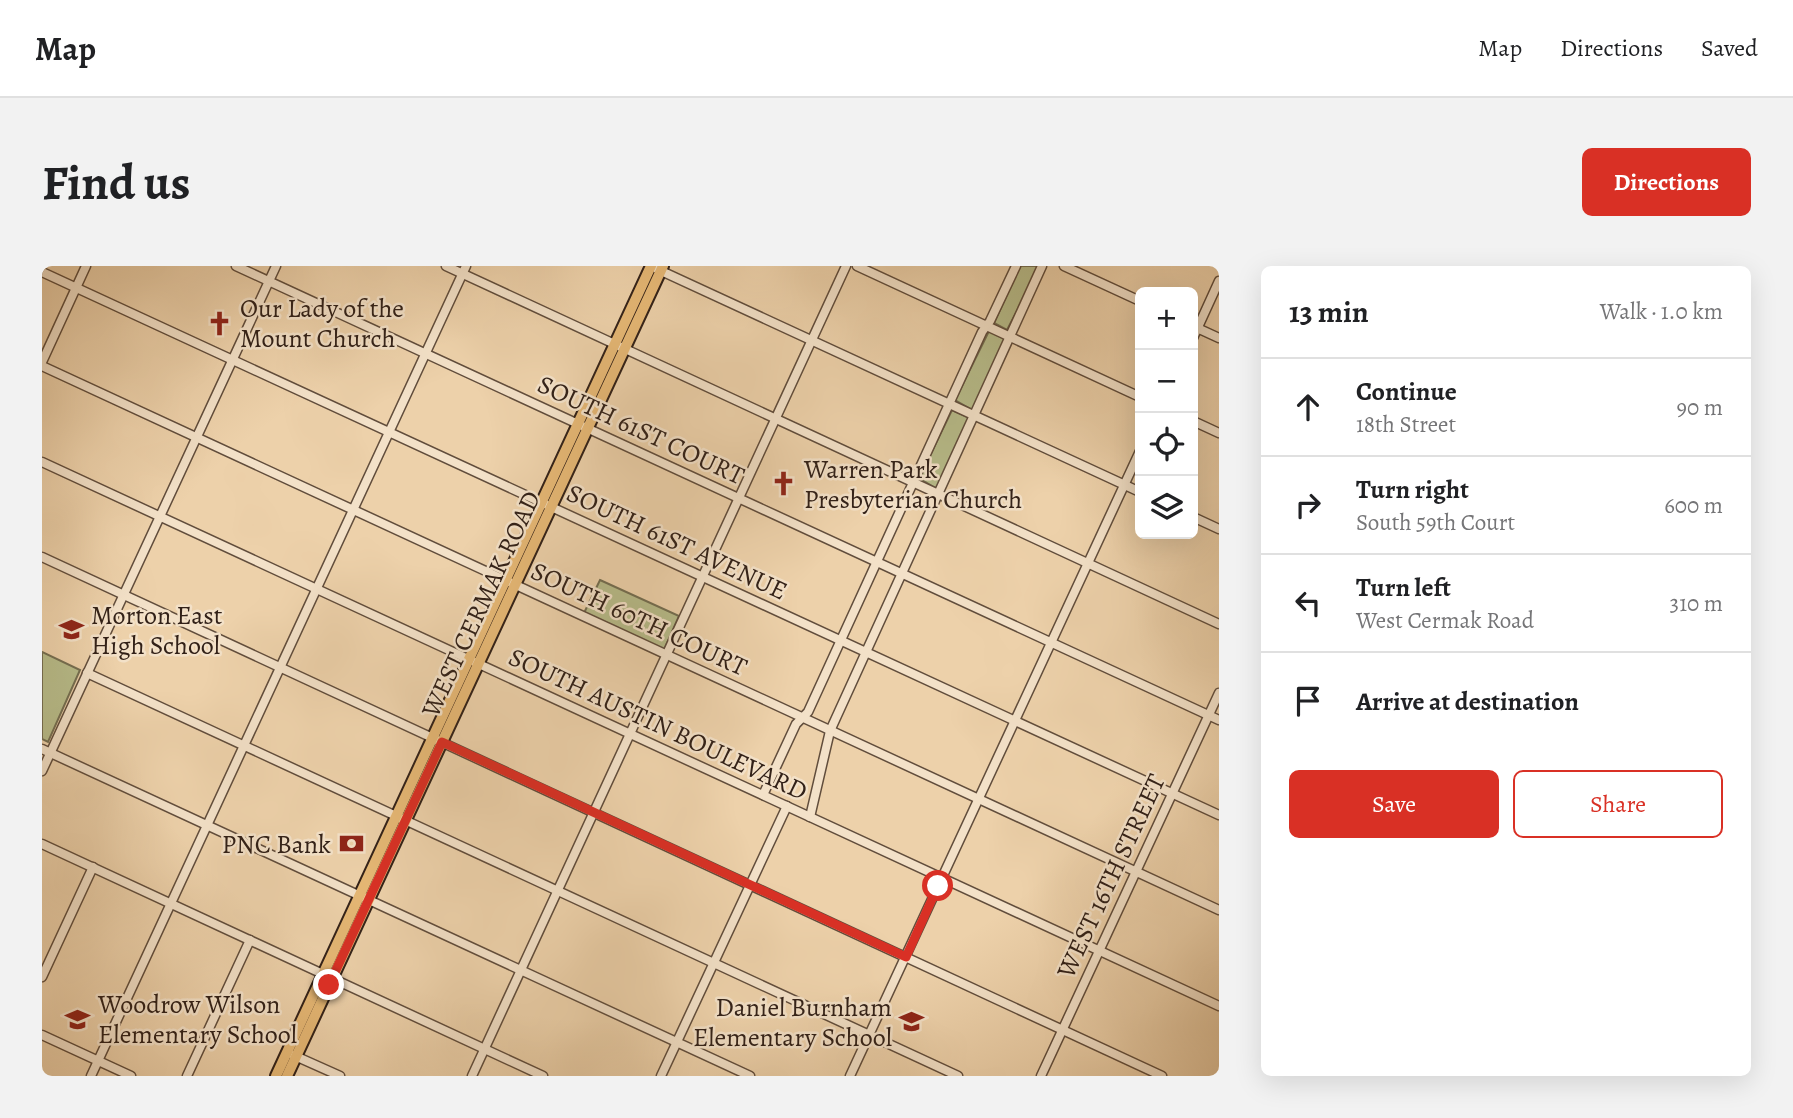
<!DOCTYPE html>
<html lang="en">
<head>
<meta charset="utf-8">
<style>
  body { margin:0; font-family:Alegreya,serif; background:#f2f2f2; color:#202124 }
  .controls { position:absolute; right:21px; top:21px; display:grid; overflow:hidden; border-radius:10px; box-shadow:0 7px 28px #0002 }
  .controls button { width:63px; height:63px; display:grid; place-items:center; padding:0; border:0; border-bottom:2px solid #e0e0e0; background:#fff; color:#202124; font:35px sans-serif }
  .stop { position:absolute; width:21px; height:21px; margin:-16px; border:5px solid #d93025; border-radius:50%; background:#fff }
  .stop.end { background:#d93025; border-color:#fff; box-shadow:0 2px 7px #0008 }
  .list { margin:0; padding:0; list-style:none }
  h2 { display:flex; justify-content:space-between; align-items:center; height:91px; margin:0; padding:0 28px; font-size:30px }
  h2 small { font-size:23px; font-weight:400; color:#757577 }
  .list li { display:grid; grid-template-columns:46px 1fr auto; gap:21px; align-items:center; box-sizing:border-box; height:98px; padding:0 28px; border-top:2px solid #e0e0e0 }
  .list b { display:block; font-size:26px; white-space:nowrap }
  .list p { margin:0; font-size:23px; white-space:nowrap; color:#757577 }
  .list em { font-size:23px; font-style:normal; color:#757577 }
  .actions { display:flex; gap:14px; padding:21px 28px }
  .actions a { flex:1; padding:16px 0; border:2px solid #d93025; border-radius:10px; text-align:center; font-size:24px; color:#d93025 }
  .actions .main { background:#d93025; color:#fff }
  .icon { flex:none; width:38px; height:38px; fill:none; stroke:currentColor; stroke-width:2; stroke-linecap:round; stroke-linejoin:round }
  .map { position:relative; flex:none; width:1177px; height:810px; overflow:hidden; border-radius:10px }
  header { display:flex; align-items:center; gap:42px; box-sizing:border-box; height:98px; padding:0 35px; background:#fff; border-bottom:2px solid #e0e0e0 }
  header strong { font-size:33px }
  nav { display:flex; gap:38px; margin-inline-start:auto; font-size:24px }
  .intro { display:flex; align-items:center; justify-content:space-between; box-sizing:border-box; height:168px; padding:0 42px }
  h1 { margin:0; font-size:49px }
  .button { padding:18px 32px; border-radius:10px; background:#d93025; color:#fff; font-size:24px; font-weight:700 }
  main { display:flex; gap:42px; padding:0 42px }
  aside { flex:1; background:#fff; border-radius:10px; box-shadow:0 7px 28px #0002 }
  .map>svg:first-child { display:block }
  .green { fill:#b7bc8a; stroke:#746e51; stroke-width:2 }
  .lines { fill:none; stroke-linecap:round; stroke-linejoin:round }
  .minor-casing { stroke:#614d3c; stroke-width:11 }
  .major-casing { stroke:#322118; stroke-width:14 }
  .minor { stroke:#f3e1c8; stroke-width:8 }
  .major { stroke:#e6b875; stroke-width:10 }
  .route { stroke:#d93025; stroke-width:9 }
  .labels { text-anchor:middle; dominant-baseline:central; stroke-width:5; stroke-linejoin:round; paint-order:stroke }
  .poi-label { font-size:26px; fill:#322118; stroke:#f3e1c8; text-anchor:start }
  .street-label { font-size:26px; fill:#322118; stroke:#f3e1c8 }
</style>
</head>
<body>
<header>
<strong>Map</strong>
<nav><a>Map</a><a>Directions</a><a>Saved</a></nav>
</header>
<div class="intro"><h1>Find us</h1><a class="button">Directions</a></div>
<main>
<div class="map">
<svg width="1177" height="810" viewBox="0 0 1177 810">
  <rect width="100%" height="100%" fill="#edd1aa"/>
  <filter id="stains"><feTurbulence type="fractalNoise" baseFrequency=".00286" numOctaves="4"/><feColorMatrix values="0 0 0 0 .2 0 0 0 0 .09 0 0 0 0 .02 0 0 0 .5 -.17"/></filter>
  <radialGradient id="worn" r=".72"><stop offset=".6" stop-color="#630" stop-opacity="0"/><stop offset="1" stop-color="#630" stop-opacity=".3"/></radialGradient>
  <g class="green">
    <polygon points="978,0 998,0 965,64 952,57"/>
    <polygon points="947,65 964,73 932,145 913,134"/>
    <polygon points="910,144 928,152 895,223 877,212"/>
    <polygon points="558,314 637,350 622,384 542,347"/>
    <polygon points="0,386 38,404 6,476 0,473"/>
  </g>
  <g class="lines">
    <defs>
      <g id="minor">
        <polyline points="194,0 1177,454"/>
        <polyline points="404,0 1177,358"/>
        <polyline points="815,0 1098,131"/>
        <polyline points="1022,0 1098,35"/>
        <polyline points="615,3 1098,226"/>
        <polyline points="0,6 1177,549"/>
        <polyline points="1153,61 1177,72"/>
        <polyline points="1151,72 1177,15"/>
        <polyline points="0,96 44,0"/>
        <polyline points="0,100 1177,644"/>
        <polyline points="1151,155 1177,167"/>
        <polyline points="0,196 1177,740"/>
        <polyline points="1151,251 1177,263"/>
        <polyline points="0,291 1120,810"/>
        <polyline points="45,407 916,810"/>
        <polyline points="0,483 708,810"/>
        <polyline points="0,505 234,0"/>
        <polyline points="721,529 754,458 766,446 940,66 948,55 974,0"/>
        <polyline points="768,551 788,465 1000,0"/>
        <polyline points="0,578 501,810"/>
        <polyline points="0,711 51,601"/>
        <polyline points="0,769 89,810"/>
        <polyline points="251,789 298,810"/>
        <polyline points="49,810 424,0"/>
        <polyline points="145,810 208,674"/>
        <polyline points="430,810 804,0"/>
        <polyline points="619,810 745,540"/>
        <polyline points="808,810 1098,185"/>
        <polyline points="999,810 1177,427"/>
      </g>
      <g id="major">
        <polyline points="234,810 609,0"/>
        <polyline points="245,810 621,0"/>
      </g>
    </defs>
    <use href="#minor" class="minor-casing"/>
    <use href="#major" class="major-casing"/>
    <use href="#minor" class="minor"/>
    <use href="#major" class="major"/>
  </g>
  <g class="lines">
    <polyline class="route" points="287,719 400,476 864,691 896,620"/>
  </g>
  <defs>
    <symbol id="church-bare" viewBox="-9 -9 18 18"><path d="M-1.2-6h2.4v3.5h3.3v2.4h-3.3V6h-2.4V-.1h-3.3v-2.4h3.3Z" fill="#8f2418" stroke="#f3e1c8" stroke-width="2.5" paint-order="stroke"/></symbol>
    <symbol id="school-bare" viewBox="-9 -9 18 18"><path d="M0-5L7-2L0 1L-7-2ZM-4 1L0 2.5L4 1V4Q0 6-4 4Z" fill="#8f2418" stroke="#f3e1c8" stroke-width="2.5" paint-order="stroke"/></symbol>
    <symbol id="bank-bare" viewBox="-9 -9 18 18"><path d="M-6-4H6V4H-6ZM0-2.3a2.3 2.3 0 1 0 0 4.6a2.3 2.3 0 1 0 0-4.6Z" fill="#8f2418" stroke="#f3e1c8" stroke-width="2.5" paint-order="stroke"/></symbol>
  </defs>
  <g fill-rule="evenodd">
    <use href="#church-bare" x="160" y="40" width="35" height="35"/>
    <use href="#church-bare" x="724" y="200" width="35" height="35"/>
    <use href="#school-bare" x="12" y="346" width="35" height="35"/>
    <use href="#bank-bare" x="292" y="560" width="35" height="35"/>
    <use href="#school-bare" x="18" y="736" width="35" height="35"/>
    <use href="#school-bare" x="852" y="738" width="35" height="35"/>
  </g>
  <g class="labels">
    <g class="poi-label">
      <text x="198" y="42">Our Lady of the<tspan x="198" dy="30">Mount Church</tspan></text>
      <text x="762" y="203">Warren Park<tspan x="762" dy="30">Presbyterian Church</tspan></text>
      <text x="49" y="349">Morton East<tspan x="49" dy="30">High School</tspan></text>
      <text x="289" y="578" text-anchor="end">PNC Bank</text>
      <text x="56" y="738">Woodrow Wilson<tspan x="56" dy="30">Elementary School</tspan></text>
      <text x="850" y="741" text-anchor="end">Daniel Burnham<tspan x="850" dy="30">Elementary School</tspan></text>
    </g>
    <g class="street-label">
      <text transform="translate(599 164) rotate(25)">SOUTH 61ST COURT</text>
      <text transform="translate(635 276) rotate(25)">SOUTH 61ST AVENUE</text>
      <text transform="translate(439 338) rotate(-65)">WEST CERMAK ROAD</text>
      <text transform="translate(597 353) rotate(25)">SOUTH 60TH COURT</text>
      <text transform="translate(616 458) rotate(25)">SOUTH AUSTIN BOULEVARD</text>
      <text transform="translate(1069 610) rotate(-65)">WEST 16TH STREET</text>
    </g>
  </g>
  <rect width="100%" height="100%" filter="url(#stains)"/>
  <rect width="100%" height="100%" fill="url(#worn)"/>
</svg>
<div class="controls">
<button>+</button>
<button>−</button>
<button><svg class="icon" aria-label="locate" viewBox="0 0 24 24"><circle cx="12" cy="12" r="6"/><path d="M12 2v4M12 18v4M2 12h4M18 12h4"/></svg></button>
<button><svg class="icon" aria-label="layers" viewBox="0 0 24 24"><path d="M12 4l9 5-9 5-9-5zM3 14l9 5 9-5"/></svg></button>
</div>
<div class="stop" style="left:896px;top:620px"></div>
<div class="stop end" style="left:287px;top:719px"></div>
</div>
<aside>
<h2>13 min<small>Walk · 1.0 km</small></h2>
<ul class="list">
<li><svg class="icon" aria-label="ahead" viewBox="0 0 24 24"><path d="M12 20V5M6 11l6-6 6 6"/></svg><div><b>Continue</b><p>18th Street</p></div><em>90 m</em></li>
<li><svg class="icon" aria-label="right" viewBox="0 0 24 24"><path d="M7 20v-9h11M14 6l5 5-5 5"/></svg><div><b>Turn right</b><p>South 59th Court</p></div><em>600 m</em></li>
<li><svg class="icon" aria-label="left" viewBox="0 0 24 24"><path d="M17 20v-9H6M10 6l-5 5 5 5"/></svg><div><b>Turn left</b><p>West Cermak Road</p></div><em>310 m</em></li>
<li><svg class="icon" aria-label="arrive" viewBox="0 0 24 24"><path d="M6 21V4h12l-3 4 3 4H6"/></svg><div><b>Arrive at destination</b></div></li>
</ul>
<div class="actions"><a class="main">Save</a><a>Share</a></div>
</aside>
</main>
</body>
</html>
